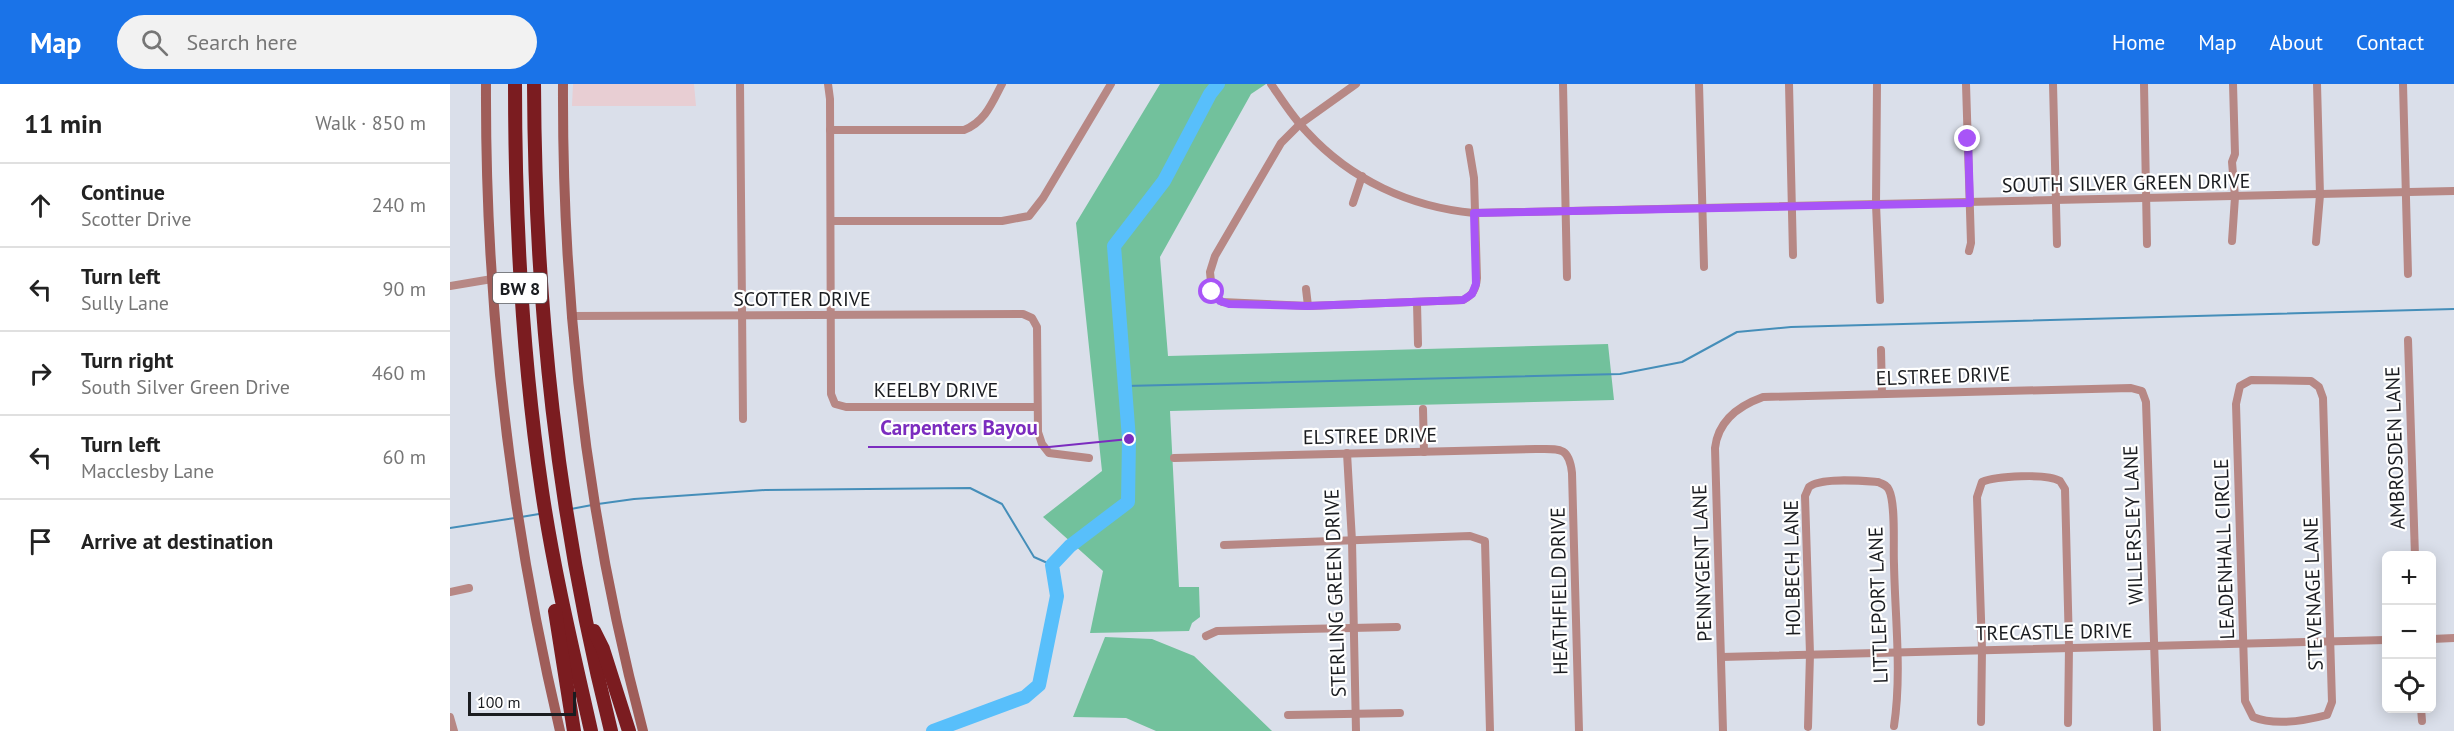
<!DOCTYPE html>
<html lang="en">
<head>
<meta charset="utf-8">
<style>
  body { margin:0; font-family:"PT Sans",sans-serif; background:#f2f2f2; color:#222 }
  .controls { position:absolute; right:18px; bottom:18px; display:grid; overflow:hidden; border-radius:9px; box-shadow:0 3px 15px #0003 }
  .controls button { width:54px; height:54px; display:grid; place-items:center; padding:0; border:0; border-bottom:2px solid #e0e0e0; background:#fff; color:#222; font:30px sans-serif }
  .scale { position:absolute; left:18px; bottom:15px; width:108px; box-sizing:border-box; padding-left:6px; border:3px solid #1a1c20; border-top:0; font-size:16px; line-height:21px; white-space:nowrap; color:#1a1c20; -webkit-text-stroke:4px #fff; paint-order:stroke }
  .stop { position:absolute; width:18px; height:18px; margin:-14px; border:4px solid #a855f7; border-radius:50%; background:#fff }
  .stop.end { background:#a855f7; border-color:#fff; box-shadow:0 2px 6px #0008 }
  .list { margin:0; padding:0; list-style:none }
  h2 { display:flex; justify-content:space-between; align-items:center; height:78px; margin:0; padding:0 24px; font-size:26px }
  h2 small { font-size:20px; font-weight:400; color:#767676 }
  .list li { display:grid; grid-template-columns:39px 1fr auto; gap:18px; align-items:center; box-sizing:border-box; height:84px; padding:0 24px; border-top:2px solid #e0e0e0 }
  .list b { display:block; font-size:22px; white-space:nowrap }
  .list p { margin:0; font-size:20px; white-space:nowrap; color:#767676 }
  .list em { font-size:20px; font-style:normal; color:#767676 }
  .icon { flex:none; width:33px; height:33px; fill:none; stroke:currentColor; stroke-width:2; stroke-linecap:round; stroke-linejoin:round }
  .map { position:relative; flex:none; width:2004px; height:647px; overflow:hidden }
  header { display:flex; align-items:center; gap:36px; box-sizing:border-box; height:84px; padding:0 30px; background:#1a73e8; color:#fff }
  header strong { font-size:28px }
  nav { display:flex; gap:33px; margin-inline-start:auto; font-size:21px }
  .search { width:420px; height:54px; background:#f2f2f2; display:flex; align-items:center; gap:15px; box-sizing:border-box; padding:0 21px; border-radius:33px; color:#767676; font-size:22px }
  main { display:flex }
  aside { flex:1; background:#fff }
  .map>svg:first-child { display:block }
  .commercial { fill:#e8ced3 }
  .green { fill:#72c19c }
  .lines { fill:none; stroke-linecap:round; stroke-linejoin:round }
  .stream { stroke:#458eb9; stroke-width:2 }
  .river { stroke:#58bffb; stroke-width:14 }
  .minor { stroke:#b78885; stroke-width:8 }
  .secondary { stroke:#9f5d59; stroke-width:10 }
  .motorway { stroke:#7b1c20; stroke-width:14 }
  .route { stroke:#a855f7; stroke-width:8 }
  .labels { text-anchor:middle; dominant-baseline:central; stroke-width:4.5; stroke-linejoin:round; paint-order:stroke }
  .shield { fill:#fff; stroke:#5f6063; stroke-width:1.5 }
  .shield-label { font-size:18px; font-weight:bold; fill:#1a1c20 }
  .street-label { font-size:20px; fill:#1a1c20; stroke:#fff }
  .leader { fill:none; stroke:#7b2cbf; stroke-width:2 }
  .callout-dot { fill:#7b2cbf; stroke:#fff; stroke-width:2 }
  .callout-label { font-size:21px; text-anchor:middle; font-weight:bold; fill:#7b2cbf; stroke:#fff; stroke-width:4.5; stroke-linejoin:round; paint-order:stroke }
</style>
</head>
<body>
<header>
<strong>Map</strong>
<div class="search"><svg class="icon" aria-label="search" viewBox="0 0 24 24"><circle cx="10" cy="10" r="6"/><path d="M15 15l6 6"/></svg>Search here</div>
<nav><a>Home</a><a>Map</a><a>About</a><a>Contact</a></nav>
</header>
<main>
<aside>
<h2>11 min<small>Walk · 850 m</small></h2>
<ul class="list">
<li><svg class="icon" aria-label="ahead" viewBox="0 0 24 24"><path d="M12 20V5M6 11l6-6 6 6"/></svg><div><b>Continue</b><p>Scotter Drive</p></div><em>240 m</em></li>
<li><svg class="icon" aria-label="left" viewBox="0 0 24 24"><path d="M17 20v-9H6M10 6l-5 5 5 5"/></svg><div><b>Turn left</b><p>Sully Lane</p></div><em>90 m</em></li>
<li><svg class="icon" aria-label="right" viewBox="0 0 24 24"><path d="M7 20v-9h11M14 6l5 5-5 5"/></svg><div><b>Turn right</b><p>South Silver Green Drive</p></div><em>460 m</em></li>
<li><svg class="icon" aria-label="left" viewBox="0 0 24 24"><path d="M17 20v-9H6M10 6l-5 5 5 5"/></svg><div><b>Turn left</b><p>Macclesby Lane</p></div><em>60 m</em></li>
<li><svg class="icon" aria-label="arrive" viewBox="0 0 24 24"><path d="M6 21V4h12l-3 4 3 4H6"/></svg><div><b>Arrive at destination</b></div></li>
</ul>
</aside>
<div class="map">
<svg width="2004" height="647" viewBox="0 0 2004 647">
  <rect width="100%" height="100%" fill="#dadfea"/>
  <polygon class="commercial" points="123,0 244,0 246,22 122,22"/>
  <g class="green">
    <polygon points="710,0 816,0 801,10 710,173 718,272 1158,260 1164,316 720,327 729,503 749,503 750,533 742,539 739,547 640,549 653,487 593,433 652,387 626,139"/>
    <polygon points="655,553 702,555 744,572 822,647 706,647 676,634 623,633"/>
  </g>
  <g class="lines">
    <g class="stream">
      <polyline points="675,302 1170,290 1232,278 1287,248 1341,243 2004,225"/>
      <polyline points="148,420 184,415 315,406 520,404 552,420 584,473 602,481"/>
      <polyline points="121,425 142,421"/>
      <polyline points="71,433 89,430"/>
      <polyline points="0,444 65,434"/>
    </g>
    <polyline class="river" points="483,647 575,613 589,601 607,512 602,481 620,462 678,418 679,355 664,162 714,97 760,10 768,0"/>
    <g class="minor">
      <polyline points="290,0 293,335"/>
      <polyline points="378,0 380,15 381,310 385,320 396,323 587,323"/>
      <path d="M821,0C832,16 843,34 857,48C901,96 960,123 1024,129L2004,107"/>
      <path d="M906,0L850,40L831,59L765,172L760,188L762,208L772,218L858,222L1013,216C1023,211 1026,205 1027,194L1024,94L1019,64"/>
      <polyline points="1113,0 1117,193"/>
      <polyline points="1249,0 1254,183"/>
      <polyline points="1339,0 1343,171"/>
      <polyline points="1427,0 1426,120 1430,216"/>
      <polyline points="1516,0 1521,159 1519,167"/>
      <polyline points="1603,0 1607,160"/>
      <polyline points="1694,0 1697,160"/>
      <polyline points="1953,0 1958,190"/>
      <path d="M380,46H514C535,38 542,19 552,0"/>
      <polyline points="903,119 912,92"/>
      <polyline points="381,137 552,137 579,132 593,114 661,0"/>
      <polyline points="1782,157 1785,113 1782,78 1785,70 1783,0"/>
      <polyline points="1866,158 1870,111 1867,0"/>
      <polyline points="0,202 42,195"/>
      <polyline points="856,205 858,222"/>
      <polyline points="967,219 968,260"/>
      <polyline points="121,232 573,230 582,234 587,243 588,348 592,360 599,369 639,374"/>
      <polyline points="1958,256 1965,472"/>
      <polyline points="1431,266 1432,310"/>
      <path d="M1801,296L1861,297L1869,303L1873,314L1882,618L1877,631C1854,637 1825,642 1803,633L1795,617L1786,320L1790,302Z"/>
      <polyline points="973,325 974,368"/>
      <polyline points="897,369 902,457 906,647"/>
      <path d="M724,374L1086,365C1109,365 1119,362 1122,389L1129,647"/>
      <polyline points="774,461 1020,452 1035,457 1040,647"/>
      <polyline points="0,508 19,504"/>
      <polyline points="756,552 767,547 947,543"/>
      <polyline points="1982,555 2004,554"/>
      <polyline points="1271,573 1936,556"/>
      <polyline points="1971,624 1972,637"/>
      <polyline points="838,631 950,629"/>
      <polyline points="0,633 4,647"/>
      <path d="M1531,638L1532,565L1527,413L1532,398C1546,392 1597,389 1610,397L1615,405L1619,563L1618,639"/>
      <path d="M1358,643L1360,570L1355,412C1356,410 1358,405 1359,403C1370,393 1414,397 1428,398C1433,400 1437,401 1439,406C1446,420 1443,463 1444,480C1445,534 1452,589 1444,642"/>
      <path d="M1273,647L1265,364C1268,337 1288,322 1313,313L1681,304L1692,307L1696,318L1707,647"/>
    </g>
    <g class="secondary">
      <path d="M36,0C35,218 60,435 110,647"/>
      <path d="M113,0C112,218 137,436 193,647"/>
    </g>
    <g class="motorway">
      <path d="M65,0C65,137 72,272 92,407C104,488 123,567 141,647"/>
      <path d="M84,0C85,221 107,433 161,647"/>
      <polyline points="105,527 124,647"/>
      <polyline points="144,547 153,565 179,647"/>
    </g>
  </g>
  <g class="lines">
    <polyline class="route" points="762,208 770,217 779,220 858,222 1013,216 1022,210 1026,200 1024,129 1520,119 1518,55"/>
  </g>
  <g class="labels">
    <rect class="shield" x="43" y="189" width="54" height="30" rx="4.5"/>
    <g class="shield-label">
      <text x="70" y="204">BW 8</text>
    </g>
    <g class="street-label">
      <text transform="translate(1676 99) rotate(-1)">SOUTH SILVER GREEN DRIVE</text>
      <text x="352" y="215">SCOTTER DRIVE</text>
      <text transform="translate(1493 292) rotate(-2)">ELSTREE DRIVE</text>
      <text x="486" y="306">KEELBY DRIVE</text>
      <text transform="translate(920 352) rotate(-1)">ELSTREE DRIVE</text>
      <text transform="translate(1945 364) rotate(-92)">AMBROSDEN LANE</text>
      <text transform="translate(1683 441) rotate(-92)">WILLERSLEY LANE</text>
      <text transform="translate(1774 465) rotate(-92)">LEADENHALL CIRCLE</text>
      <text transform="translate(1252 479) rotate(-92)">PENNYGENT LANE</text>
      <text transform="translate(1342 484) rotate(-91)">HOLBECH LANE</text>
      <text transform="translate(1109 507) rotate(-91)">HEATHFIELD DRIVE</text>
      <text transform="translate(885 509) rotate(-92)">STERLING GREEN DRIVE</text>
      <text transform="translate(1863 510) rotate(-92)">STEVENAGE LANE</text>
      <text transform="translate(1428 521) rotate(-92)">LITTLEPORT LANE</text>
      <text transform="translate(1604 548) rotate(-1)">TRECASTLE DRIVE</text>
    </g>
  </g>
  <path class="leader" d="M679 355L599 363H418"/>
  <circle class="callout-dot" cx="679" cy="355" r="6"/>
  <g class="callout-label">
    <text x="509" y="351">Carpenters Bayou</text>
  </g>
</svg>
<div class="controls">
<button>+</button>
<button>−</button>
<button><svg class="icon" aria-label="locate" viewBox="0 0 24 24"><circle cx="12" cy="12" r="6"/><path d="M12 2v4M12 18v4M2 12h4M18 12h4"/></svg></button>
</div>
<div class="scale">100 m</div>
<div class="stop" style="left:762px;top:208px"></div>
<div class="stop end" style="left:1518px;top:55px"></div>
</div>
</main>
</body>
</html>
